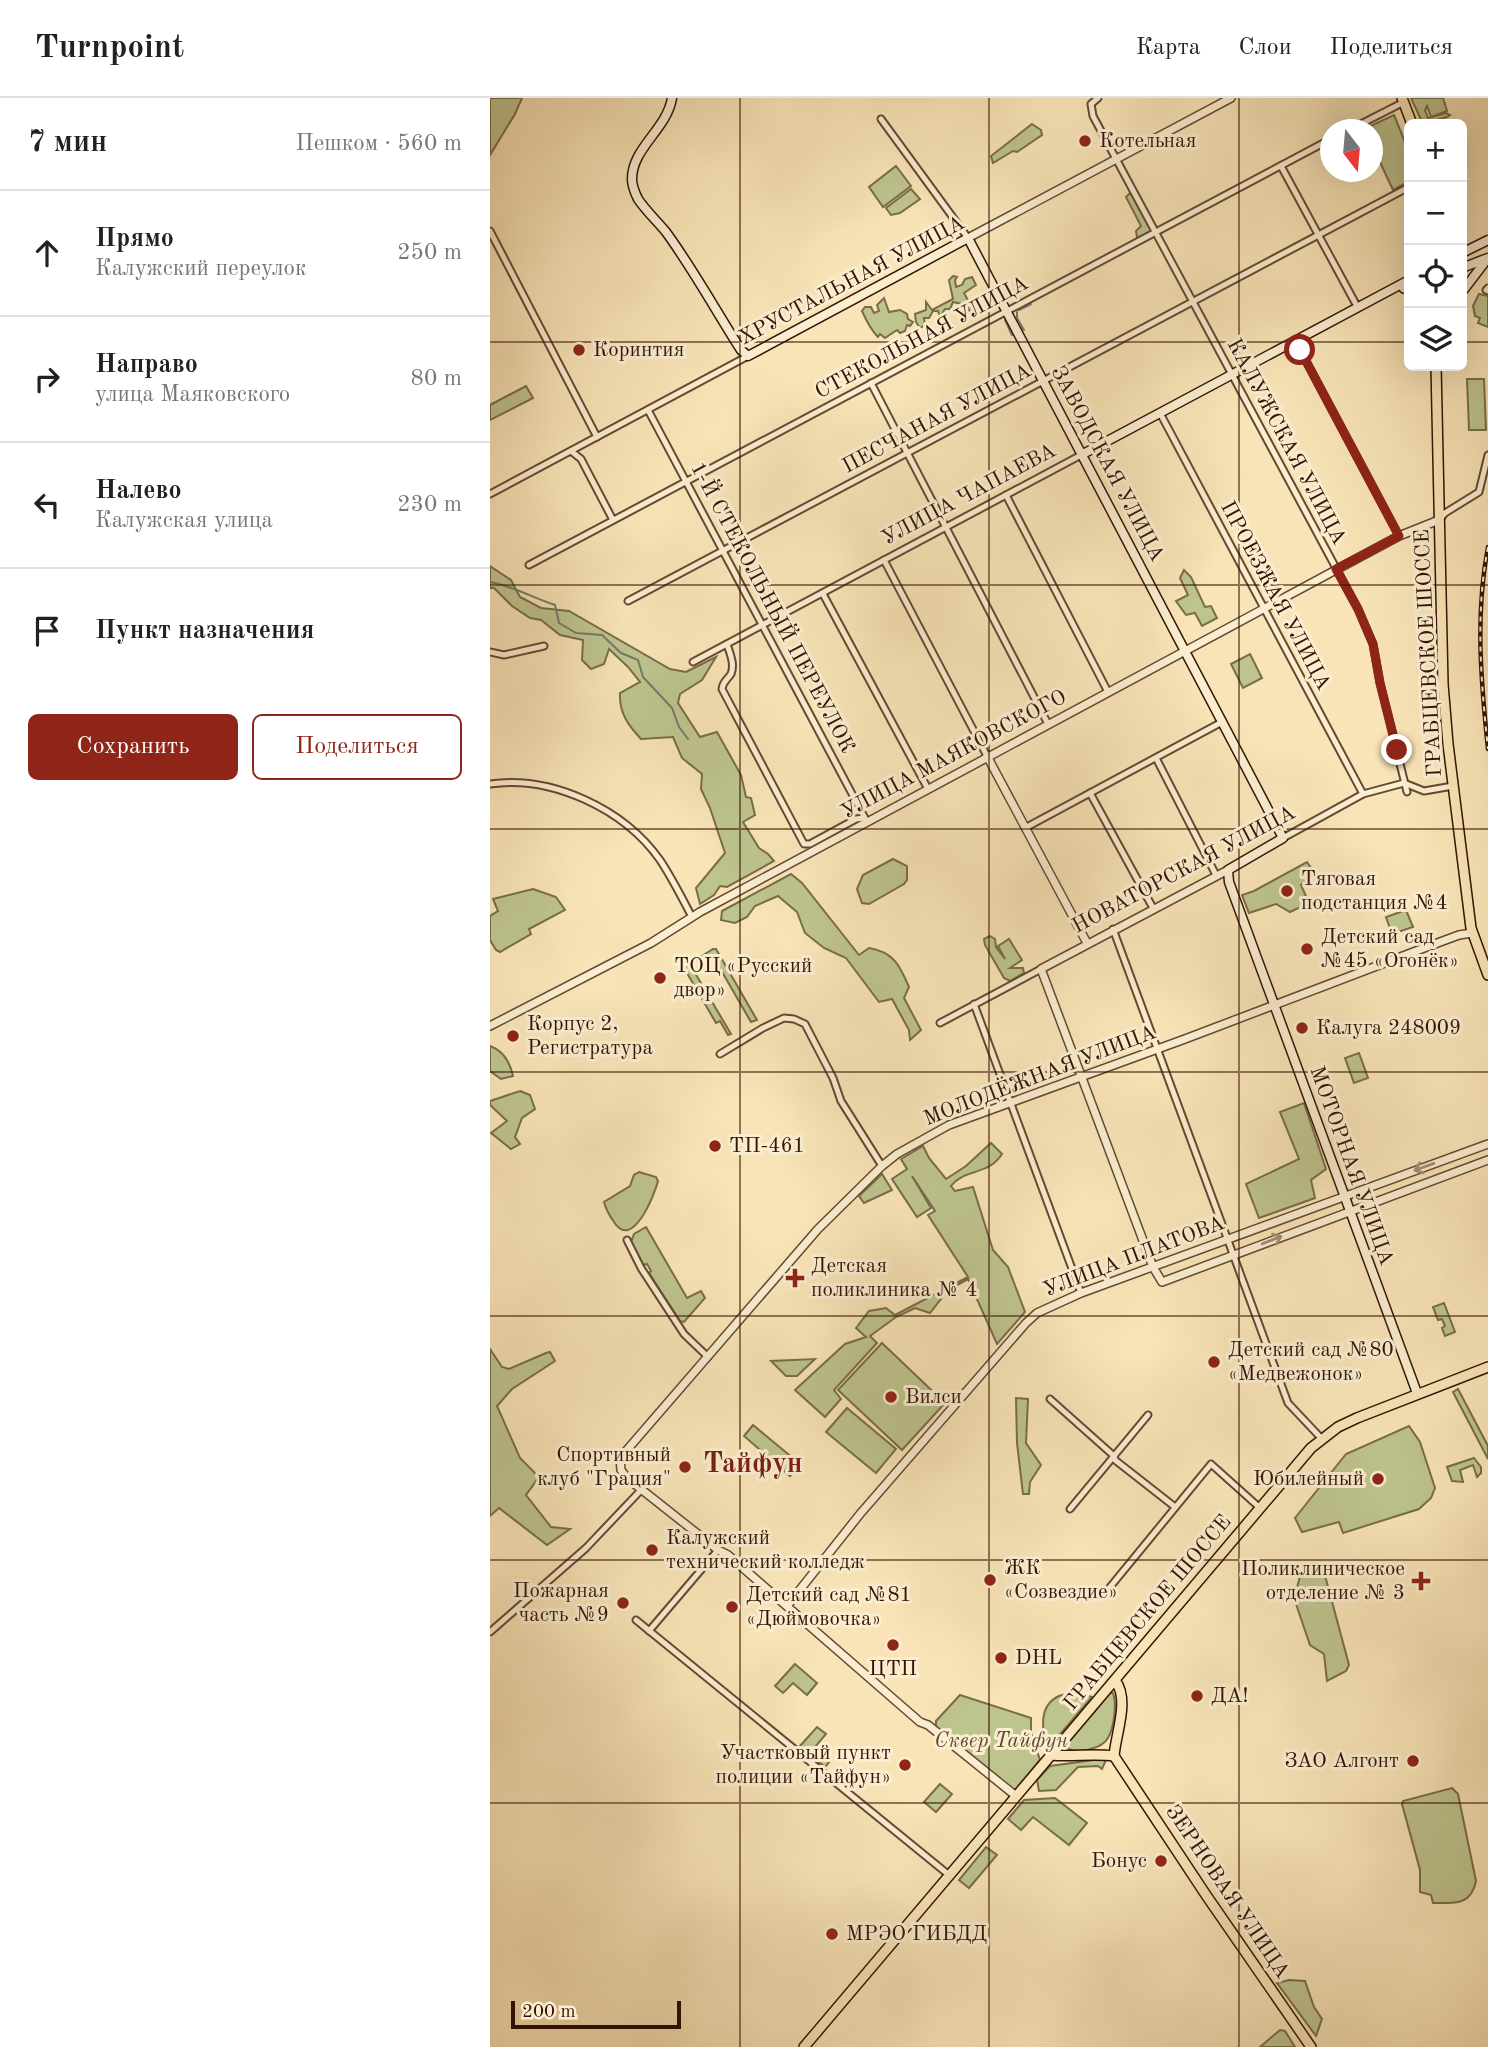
<!DOCTYPE html>
<html lang="ru">
<head>
<meta charset="utf-8">
<style>
  body { margin:0; font-family:"Old Standard TT",serif; background:#f6f6f6; color:#202124 }
  .controls { position:absolute; right:21px; top:21px; display:grid; overflow:hidden; border-radius:10px; box-shadow:0 7px 28px #0002 }
  .controls button { width:63px; height:63px; display:grid; place-items:center; padding:0; border:0; border-bottom:2px solid #e0e0e0; background:#fff; color:#202124; font:35px sans-serif }
  .compass { position:absolute; left:830px; top:21px; width:63px; height:63px; border-radius:50%; background:#fff; box-shadow:0 7px 28px #0002; rotate:164deg }
  .scale { position:absolute; left:21px; bottom:18px; width:170px; box-sizing:border-box; padding-left:7px; border:4px solid #341404; border-top:0; font-size:19px; line-height:24px; white-space:nowrap; color:#341404; -webkit-text-stroke:5px #faedd0; paint-order:stroke }
  .stop { position:absolute; width:21px; height:21px; margin:-16px; border:5px solid #8f2418; border-radius:50%; background:#fff }
  .stop.end { background:#8f2418; border-color:#fff; box-shadow:0 2px 7px #0008 }
  .list { margin:0; padding:0; list-style:none }
  h2 { display:flex; justify-content:space-between; align-items:center; height:91px; margin:0; padding:0 28px; font-size:30px }
  h2 small { font-size:23px; font-weight:400; color:#757577 }
  .list li { display:grid; grid-template-columns:46px 1fr auto; gap:21px; align-items:center; box-sizing:border-box; height:126px; padding:0 28px; border-top:2px solid #e0e0e0 }
  .list b { display:block; font-size:26px; white-space:nowrap }
  .list p { margin:0; font-size:23px; white-space:nowrap; color:#757577 }
  .list em { font-size:23px; font-style:normal; color:#757577 }
  .actions { display:flex; gap:14px; padding:21px 28px }
  .actions a { flex:1; padding:16px 0; border:2px solid #8f2418; border-radius:10px; text-align:center; font-size:24px; color:#8f2418 }
  .actions .main { background:#8f2418; color:#fff }
  .icon { flex:none; width:38px; height:38px; fill:none; stroke:currentColor; stroke-width:2; stroke-linecap:round; stroke-linejoin:round }
  .map { position:relative; flex:none; width:998px; height:1949px; overflow:hidden }
  header { display:flex; align-items:center; gap:42px; box-sizing:border-box; height:98px; padding:0 35px; background:#fff; border-bottom:2px solid #e0e0e0 }
  header strong { font-size:33px }
  nav { display:flex; gap:38px; margin-inline-start:auto; font-size:24px }
  main { display:flex }
  aside { flex:1; background:#fff }
  .map>svg:first-child { display:block }
  .green { fill:#bec48e; stroke:#796c49; stroke-width:2 }
  .lines { fill:none; stroke-linecap:round; stroke-linejoin:round }
  .stream { stroke:#737a6b; stroke-width:2 }
  .minor-casing { stroke:#654831; stroke-width:9 }
  .tertiary-casing { stroke:#654831; stroke-width:10 }
  .secondary-casing { stroke:#341404; stroke-width:11 }
  .primary-casing { stroke:#341404; stroke-width:12 }
  .minor { stroke:#faedd0; stroke-width:5 }
  .tertiary { stroke:#faedd0; stroke-width:7 }
  .secondary { stroke:#faedd0; stroke-width:8 }
  .primary { stroke:#f8e4b7; stroke-width:9 }
  .rail-casing { stroke:#341404; stroke-width:4.5 }
  .rail { stroke:#faedd0; stroke-width:2; stroke-dasharray:5; stroke-linecap:butt }
  .oneway { stroke:#a18b74 }
  .route { stroke:#8f2418; stroke-width:9 }
  .grid { fill:none; stroke:#341404; stroke-width:2; stroke-opacity:0.55 }
  .poi-dot { fill:#8f2418; stroke:#faedd0; stroke-width:2.5 }
  .labels { text-anchor:middle; dominant-baseline:central; stroke-width:6; stroke-linejoin:round; paint-order:stroke }
  .poi-label { font-size:21px; fill:#341404; stroke:#faedd0; text-anchor:start }
  .street-label { font-size:21px; fill:#341404; stroke:#faedd0 }
  .park-label { font-size:21px; font-style:italic; fill:#5d492d; stroke:#faedd0 }
  .district-label { font-size:28px; font-weight:bold; fill:#7a1f14; stroke:#faedd0 }
</style>
</head>
<body>
<header>
<strong>Turnpoint</strong>
<nav><a>Карта</a><a>Слои</a><a>Поделиться</a></nav>
</header>
<main>
<aside>
<h2>7 мин<small>Пешком · 560 m</small></h2>
<ul class="list">
<li><svg class="icon" aria-label="ahead" viewBox="0 0 24 24"><path d="M12 20V5M6 11l6-6 6 6"/></svg><div><b>Прямо</b><p>Калужский переулок</p></div><em>250 m</em></li>
<li><svg class="icon" aria-label="right" viewBox="0 0 24 24"><path d="M7 20v-9h11M14 6l5 5-5 5"/></svg><div><b>Направо</b><p>улица Маяковского</p></div><em>80 m</em></li>
<li><svg class="icon" aria-label="left" viewBox="0 0 24 24"><path d="M17 20v-9H6M10 6l-5 5 5 5"/></svg><div><b>Налево</b><p>Калужская улица</p></div><em>230 m</em></li>
<li><svg class="icon" aria-label="arrive" viewBox="0 0 24 24"><path d="M6 21V4h12l-3 4 3 4H6"/></svg><div><b>Пункт назначения</b></div></li>
</ul>
<div class="actions"><a class="main">Сохранить</a><a>Поделиться</a></div>
</aside>
<div class="map">
<svg width="998" height="1949" viewBox="0 0 998 1949">
  <rect width="100%" height="100%" fill="#f8e4b7"/>
  <filter id="stains"><feTurbulence type="fractalNoise" baseFrequency=".00286" numOctaves="4"/><feColorMatrix values="0 0 0 0 .2 0 0 0 0 .09 0 0 0 0 .02 0 0 0 .5 -.17"/></filter>
  <radialGradient id="worn" r=".72"><stop offset=".6" stop-color="#630" stop-opacity="0"/><stop offset="1" stop-color="#630" stop-opacity=".3"/></radialGradient>
  <g class="green">
    <polygon points="0,0 32,0 25,16 0,57"/>
    <polygon points="921,0 953,0 957,13 941,19 937,8 935,12 938,20 956,15 960,17 957,19 933,26"/>
    <polygon points="904,17 919,54 919,83 903,92 883,49 883,32 874,31"/>
    <polygon points="542,26 551,32 552,37 527,54 523,53 503,65 501,58"/>
    <polygon points="406,68 421,88 393,109 379,89"/>
    <polygon points="421,91 430,101 410,115 401,117 396,110"/>
    <polygon points="640,95 646,99 661,130 661,135 651,140 647,139 646,133 651,128 636,99"/>
    <polygon points="463,178 467,179 465,182 466,189 472,187 475,181 482,179 486,187 474,195 484,213 480,214 476,207 463,204 460,211 455,211 450,219 448,213 443,213 439,220 434,220 435,227 430,230 426,224 425,216 436,212 436,204 442,212 463,201 459,182"/>
    <polygon points="989,196 998,198 998,229 988,225 990,220 985,218 983,208"/>
    <path d="M394,200L399,214L410,212L417,216L418,221L423,224L420,228L417,227L415,233L410,235L407,232L395,240L390,236L388,239C381,232 376,222 372,213L375,209H381L384,215L389,213L387,207Z"/>
    <polygon points="977,281 994,281 996,332 979,332"/>
    <polygon points="36,288 43,300 0,322 0,307"/>
    <path d="M0,468L21,482L30,499L51,510L79,513L180,571L196,574L226,559L212,582L190,596L188,605L210,639L227,634L251,677L256,699L261,700L265,717L253,724L269,750L278,756L284,763L237,789L230,788L224,797L210,806L206,790L235,755L220,710L211,691L212,676L192,660L183,639L151,641C138,627 129,615 130,595L150,584L138,569L119,551L114,566L101,571L92,562L93,542L70,537L51,522L40,520L22,508L4,490H0Z"/>
    <polygon points="694,472 701,479 715,509 721,508 727,520 712,528 705,515 696,517 686,503 698,497 690,480"/>
    <polygon points="760,556 772,580 753,590 741,566"/>
    <polygon points="403,761 417,768 417,782 414,786 379,806 372,805 367,791 373,777"/>
    <polygon points="817,764 825,776 811,787 819,805 800,814 786,806 759,815 752,797 764,793"/>
    <path d="M301,776L312,785L369,857L379,850C404,854 410,868 419,889L414,900L431,932L420,942L419,932L402,901L389,904L356,860L334,850L315,835L307,814L288,798L265,808L257,819L245,825L231,822L232,813Z"/>
    <polygon points="43,791 66,799 75,812 39,831 41,836 10,854 6,852 0,842 0,818 8,813 3,801"/>
    <polygon points="916,812 923,829 902,836 896,819"/>
    <polygon points="500,838 505,841 506,849 515,861 508,848 519,841 532,862 520,870 533,870 534,875 520,883 514,880 495,847 494,841"/>
    <polygon points="223,851 226,851 267,922 261,924 224,860 220,858 213,862 215,867 210,867 207,861"/>
    <polygon points="190,863 198,863 241,936 238,937 230,923 226,925"/>
    <path d="M0,948C14,953 20,964 23,978L11,981L0,973Z"/>
    <polygon points="869,955 878,980 864,985 855,960"/>
    <polygon points="30,993 40,997 45,1011 32,1020 25,1039 30,1046 21,1051 1,1035 17,1023 0,1007 0,1003"/>
    <polygon points="814,1005 836,1071 821,1082 825,1100 769,1120 756,1086 809,1061 790,1014"/>
    <path d="M501,1045L512,1056C498,1078 475,1070 461,1088L465,1093L483,1089L503,1152L518,1169L535,1214L507,1246L478,1181L458,1192L440,1215L425,1210L406,1219L380,1238L387,1245L344,1292L351,1301L335,1319L305,1292L355,1246L376,1239L366,1230L379,1213L396,1210L405,1217L478,1179L438,1117L445,1113L422,1078L441,1110L427,1119L402,1081L417,1071L411,1061L433,1048L439,1060L456,1081L476,1068Z"/>
    <path d="M149,1074L166,1079L168,1083C164,1098 142,1153 124,1124C119,1117 116,1112 114,1104L140,1088L144,1077Z"/>
    <polygon points="392,1076 402,1092 374,1105 369,1098"/>
    <polygon points="156,1129 197,1200 211,1193 215,1200 194,1224 190,1223 159,1175 161,1173 157,1166 153,1167 141,1144 144,1136"/>
    <polygon points="954,1205 965,1234 955,1238 952,1230 955,1228 952,1221 948,1222 943,1209"/>
    <polygon points="392,1245 455,1305 412,1352 348,1292"/>
    <polygon points="0,1251 12,1269 19,1271 56,1255 60,1254 65,1263 22,1291 7,1308 30,1360 49,1379 36,1397 61,1429 80,1431 57,1447 9,1410 0,1418"/>
    <polygon points="325,1261 307,1278 296,1278 281,1263"/>
    <polygon points="968,1291 998,1348 998,1361 963,1294"/>
    <polygon points="526,1300 538,1301 536,1345 551,1367 540,1384 539,1396 533,1396 527,1345"/>
    <polygon points="357,1310 406,1351 386,1375 336,1334"/>
    <polygon points="263,1327 310,1366 300,1378 254,1338"/>
    <polygon points="919,1328 930,1344 945,1390 941,1400 929,1411 853,1435 849,1424 812,1434 805,1420 856,1356"/>
    <polygon points="984,1360 991,1369 991,1375 987,1379 983,1367 970,1372 973,1384 962,1383 957,1369"/>
    <polygon points="833,1470 859,1567 856,1573 837,1583 834,1556 820,1547 804,1500 811,1475"/>
    <polygon points="305,1566 327,1585 317,1597 303,1585 293,1595 285,1588"/>
    <path d="M586,1594L602,1599L560,1648C550,1633 549,1607 569,1598C574,1596 581,1595 586,1594Z"/>
    <path d="M620,1595H623C627,1605 624,1630 618,1640C612,1651 587,1656 577,1650V1646Z"/>
    <polygon points="470,1597 541,1620 541,1634 550,1662 526,1691 522,1692 446,1629 446,1623"/>
    <polygon points="327,1629 336,1636 325,1649 341,1662 335,1669 310,1648"/>
    <polygon points="611,1661 616,1662 612,1671 608,1668 588,1669 566,1692 549,1693 547,1682 560,1668"/>
    <polygon points="450,1686 462,1696 446,1714 434,1704"/>
    <path d="M962,1690L968,1696L986,1783C981,1808 964,1805 943,1805L941,1797L930,1794V1772L912,1706L913,1703Z"/>
    <polygon points="565,1700 597,1725 579,1747 543,1719 531,1732 518,1721 534,1702"/>
    <polygon points="496,1749 507,1757 479,1790 469,1782"/>
    <polygon points="799,1882 815,1883 824,1909 832,1921 826,1938 787,1885"/>
    <polygon points="790,1932 795,1933 805,1949 770,1949"/>
  </g>
  <g class="lines">
    <g class="stream">
      <polyline points="529,212 541,206"/>
      <polyline points="527,214 527,220 534,232"/>
      <polyline points="515,222 522,237"/>
      <path d="M0,484C23,488 43,500 65,507L69,525L86,535L112,537L131,555L148,562L153,579L182,610L189,629L198,641"/>
    </g>
    <defs>
      <g id="minor">
        <polyline points="608,0 601,6 603,18 868,511 883,546 890,585 917,694"/>
        <polyline points="391,21 478,140"/>
        <polyline points="859,32 914,4"/>
        <polyline points="791,68 868,210"/>
        <polyline points="0,133 107,339"/>
        <polyline points="998,190 996,192 998,193"/>
        <polyline points="805,242 909,438"/>
        <polyline points="381,285 558,626"/>
        <polyline points="158,312 377,724"/>
        <polyline points="670,315 873,696"/>
        <polyline points="81,353 91,361 123,422"/>
        <polyline points="0,396 258,258"/>
        <polyline points="516,397 618,594"/>
        <polyline points="951,420 955,415 989,394 998,357"/>
        <polyline points="394,462 497,658"/>
        <polyline points="39,467 841,41"/>
        <polyline points="333,496 438,691"/>
        <polyline points="138,503 919,89"/>
        <path d="M237,546C240,556 245,566 241,576C237,582 233,583 232,591L314,746H320L366,721L374,720"/>
        <polyline points="0,554 14,557 54,548"/>
        <polyline points="203,564 593,356"/>
        <polyline points="666,660 726,777"/>
        <path d="M0,686C62,677 134,711 170,762C182,780 192,800 202,819"/>
        <polyline points="600,695 663,810"/>
        <polyline points="535,730 732,624"/>
        <polyline points="793,740 873,696 914,685 934,693 963,688"/>
        <polyline points="623,831 798,1305 831,1340"/>
        <polyline points="484,906 591,1195"/>
        <polyline points="450,925 551,871"/>
        <polyline points="230,956 273,930 294,920 304,921 315,926 343,980 351,1003 392,1068"/>
        <polyline points="137,1142 151,1170 194,1236 218,1259"/>
        <polyline points="560,1301 624,1358 625,1362 685,1409"/>
        <polyline points="580,1411 658,1317"/>
        <polyline points="616,1494 721,1366 770,1410"/>
        <polyline points="146,1522 459,1777"/>
        <polyline points="159,1533 228,1452"/>
        <polyline points="0,1534 96,1450 152,1391"/>
      </g>
      <g id="tertiary">
        <polyline points="478,140 741,0"/>
        <polyline points="497,658 597,845"/>
        <polyline points="738,772 551,871 663,1169 672,1184 998,1062"/>
        <polyline points="0,928 161,845 210,814 909,438 949,422"/>
        <polyline points="297,1508 370,1416 536,1225 547,1215 591,1195 998,1046"/>
        <polyline points="526,1698 438,1627 430,1624 238,1457 228,1452 137,1380 131,1372 130,1360 328,1131 392,1068 407,1056 459,1027 695,941 934,850 969,837 982,835"/>
      </g>
      <g id="secondary">
        <path d="M182,0C177,31 142,50 142,81C142,88 145,95 148,101C156,113 167,123 176,134C203,171 226,213 251,252L258,258L478,140L793,740L738,772L739,784L927,1295"/>
        <polyline points="972,155 998,142"/>
        <polyline points="972,170 995,161"/>
        <polyline points="972,194 998,160"/>
        <polyline points="593,356 919,182"/>
      </g>
      <g id="primary">
        <polyline points="912,0 922,26"/>
        <polyline points="914,190 919,191"/>
        <polyline points="946,268 953,586 958,646 981,830 998,877"/>
        <path d="M561,1657C583,1659 603,1655 624,1658"/>
        <polyline points="624,1658 716,1797 821,1949"/>
        <path d="M624,1658C626,1634 640,1602 625,1582"/>
        <polyline points="314,1949 821,1350 848,1329 867,1320 998,1269"/>
      </g>
    </defs>
    <use href="#minor" class="minor-casing"/>
    <use href="#tertiary" class="tertiary-casing"/>
    <use href="#secondary" class="secondary-casing"/>
    <use href="#primary" class="primary-casing"/>
    <use href="#minor" class="minor"/>
    <use href="#tertiary" class="tertiary"/>
    <use href="#secondary" class="secondary"/>
    <use href="#primary" class="primary"/>
    <defs>
      <path id="rail" d="M998,449C985,516 991,584 998,651"/>
    </defs>
    <use href="#rail" class="rail-casing"/>
    <use href="#rail" class="rail"/>
  </g>
  <defs><path id="oneway-shaft" d="M-6 0H5M1.5-3L5.5 0L1.5 3" fill="none" stroke-width="1.6" stroke-linecap="round" stroke-linejoin="round" transform="scale(1.75)"/></defs>
  <g class="oneway">
    <use href="#oneway-shaft" transform="translate(934 1069) rotate(160)"/>
    <use href="#oneway-shaft" transform="translate(782 1142) rotate(-21)"/>
  </g>
  <g class="lines">
    <polyline class="route" points="810,252 909,438 846,471 868,511 883,546 890,585 907,652"/>
  </g>
  <path class="grid" d="M250,0V1949M499,0V1949M749,0V1949M0,244H919M972,244H998M0,487H998M0,731H998M0,974H998M0,1218H998M0,1462H998M0,1705H998"/>
  <g class="poi-dot">
    <circle cx="595" cy="43" r="7"/>
    <circle cx="89" cy="252" r="7"/>
    <circle cx="797" cy="793" r="7"/>
    <circle cx="817" cy="851" r="7"/>
    <circle cx="170" cy="880" r="7"/>
    <circle cx="812" cy="930" r="7"/>
    <circle cx="23" cy="938" r="7"/>
    <circle cx="225" cy="1048" r="7"/>
    <path d="M301.5 1169.5h7v7h7v7h-7v7h-7v-7h-7v-7h7z"/>
    <circle cx="724" cy="1264" r="7"/>
    <circle cx="401" cy="1299" r="7"/>
    <circle cx="195" cy="1369" r="7"/>
    <circle cx="888" cy="1381" r="7"/>
    <circle cx="162" cy="1452" r="7"/>
    <circle cx="500" cy="1482" r="7"/>
    <path d="M927.5 1472.5h7v7h7v7h-7v7h-7v-7h-7v-7h7z"/>
    <circle cx="133" cy="1505" r="7"/>
    <circle cx="242" cy="1509" r="7"/>
    <circle cx="403" cy="1547" r="7"/>
    <circle cx="511" cy="1560" r="7"/>
    <circle cx="707" cy="1598" r="7"/>
    <circle cx="923" cy="1663" r="7"/>
    <circle cx="415" cy="1667" r="7"/>
    <circle cx="671" cy="1763" r="7"/>
    <circle cx="342" cy="1836" r="7"/>
  </g>
  <g class="labels">
    <g class="poi-label">
      <text x="609" y="43">Котельная</text>
      <text x="103" y="252">Коринтия</text>
      <text x="811" y="781">Тяговая<tspan x="811" dy="24">подстанция №4</tspan></text>
      <text x="831" y="839">Детский сад<tspan x="831" dy="24">№45 «Огонёк»</tspan></text>
      <text x="184" y="868">ТОЦ «Русский<tspan x="184" dy="24">двор»</tspan></text>
      <text x="37" y="926">Корпус 2,<tspan x="37" dy="24">Регистратура</tspan></text>
      <text x="826" y="930">Калуга 248009</text>
      <text x="239" y="1048">ТП-461</text>
      <text x="321" y="1168">Детская<tspan x="321" dy="24">поликлиника № 4</tspan></text>
      <text x="738" y="1252">Детский сад №80<tspan x="738" dy="24">«Медвежонок»</tspan></text>
      <text x="415" y="1299">Вилси</text>
      <text x="181" y="1357" text-anchor="end">Спортивный<tspan x="181" dy="24">клуб "Грация"</tspan></text>
      <text x="874" y="1381" text-anchor="end">Юбилейный</text>
      <text x="176" y="1440">Калужский<tspan x="176" dy="24">технический колледж</tspan></text>
      <text x="514" y="1470">ЖК<tspan x="514" dy="24">«Созвездие»</tspan></text>
      <text x="915" y="1471" text-anchor="end">Поликлиническое<tspan x="915" dy="24">отделение № 3</tspan></text>
      <text x="119" y="1493" text-anchor="end">Пожарная<tspan x="119" dy="24">часть №9</tspan></text>
      <text x="256" y="1497">Детский сад №81<tspan x="256" dy="24">«Дюймовочка»</tspan></text>
      <text x="525" y="1560">DHL</text>
      <text x="403" y="1571" text-anchor="middle">ЦТП</text>
      <text x="721" y="1598">ДА!</text>
      <text x="401" y="1655" text-anchor="end">Участковый пункт<tspan x="401" dy="24">полиции «Тайфун»</tspan></text>
      <text x="909" y="1663" text-anchor="end">ЗАО Алгонт</text>
      <text x="657" y="1763" text-anchor="end">Бонус</text>
      <text x="356" y="1836">МРЭО ГИБДД</text>
    </g>
    <g class="street-label">
      <text transform="translate(362 183) rotate(-28)">ХРУСТАЛЬНАЯ УЛИЦА</text>
      <text transform="translate(432 240) rotate(-28)">СТЕКОЛЬНАЯ УЛИЦА</text>
      <text transform="translate(447 321) rotate(-28)">ПЕСЧАНАЯ УЛИЦА</text>
      <text transform="translate(796 344) rotate(62)">КАЛУЖСКАЯ УЛИЦА</text>
      <text transform="translate(617 366) rotate(62)">ЗАВОДСКАЯ УЛИЦА</text>
      <text transform="translate(479 397) rotate(-28)">УЛИЦА ЧАПАЕВА</text>
      <text transform="translate(785 498) rotate(62)">ПРОЕЗЖАЯ УЛИЦА</text>
      <text transform="translate(282 510) rotate(62)">1-Й СТЕКОЛЬНЫЙ ПЕРЕУЛОК</text>
      <text transform="translate(939 555) rotate(-93)">ГРАБЦЕВСКОЕ ШОССЕ</text>
      <text transform="translate(464 657) rotate(-28)">УЛИЦА МАЯКОВСКОГО</text>
      <text transform="translate(694 772) rotate(-28)">НОВАТОРСКАЯ УЛИЦА</text>
      <text transform="translate(550 978) rotate(-21)">МОЛОДЁЖНАЯ УЛИЦА</text>
      <text transform="translate(861 1068) rotate(70)">МОТОРНАЯ УЛИЦА</text>
      <text transform="translate(644 1159) rotate(-21)">УЛИЦА ПЛАТОВА</text>
      <text transform="translate(658 1515) rotate(-50)">ГРАБЦЕВСКОЕ ШОССЕ</text>
      <text transform="translate(737 1794) rotate(56)">ЗЕРНОВАЯ УЛИЦА</text>
    </g>
    <g class="park-label">
      <text x="511" y="1643">Сквер Тайфун</text>
    </g>
    <g class="district-label">
      <text x="263" y="1367">Тайфун</text>
    </g>
  </g>
  <rect width="100%" height="100%" filter="url(#stains)"/>
  <rect width="100%" height="100%" fill="url(#worn)"/>
</svg>
<div class="controls">
<button>+</button>
<button>−</button>
<button><svg class="icon" aria-label="locate" viewBox="0 0 24 24"><circle cx="12" cy="12" r="6"/><path d="M12 2v4M12 18v4M2 12h4M18 12h4"/></svg></button>
<button><svg class="icon" aria-label="layers" viewBox="0 0 24 24"><path d="M12 4l9 5-9 5-9-5zM3 14l9 5 9-5"/></svg></button>
</div>
<svg class="compass" viewBox="-18 -18 36 36"><path d="M0-13l5 13h-10z" fill="#e53935"/><path d="M0 13l5-13h-10z" fill="#757577"/></svg>
<div class="scale">200 m</div>
<div class="stop" style="left:810px;top:252px"></div>
<div class="stop end" style="left:907px;top:652px"></div>
</div>
</main>
</body>
</html>
